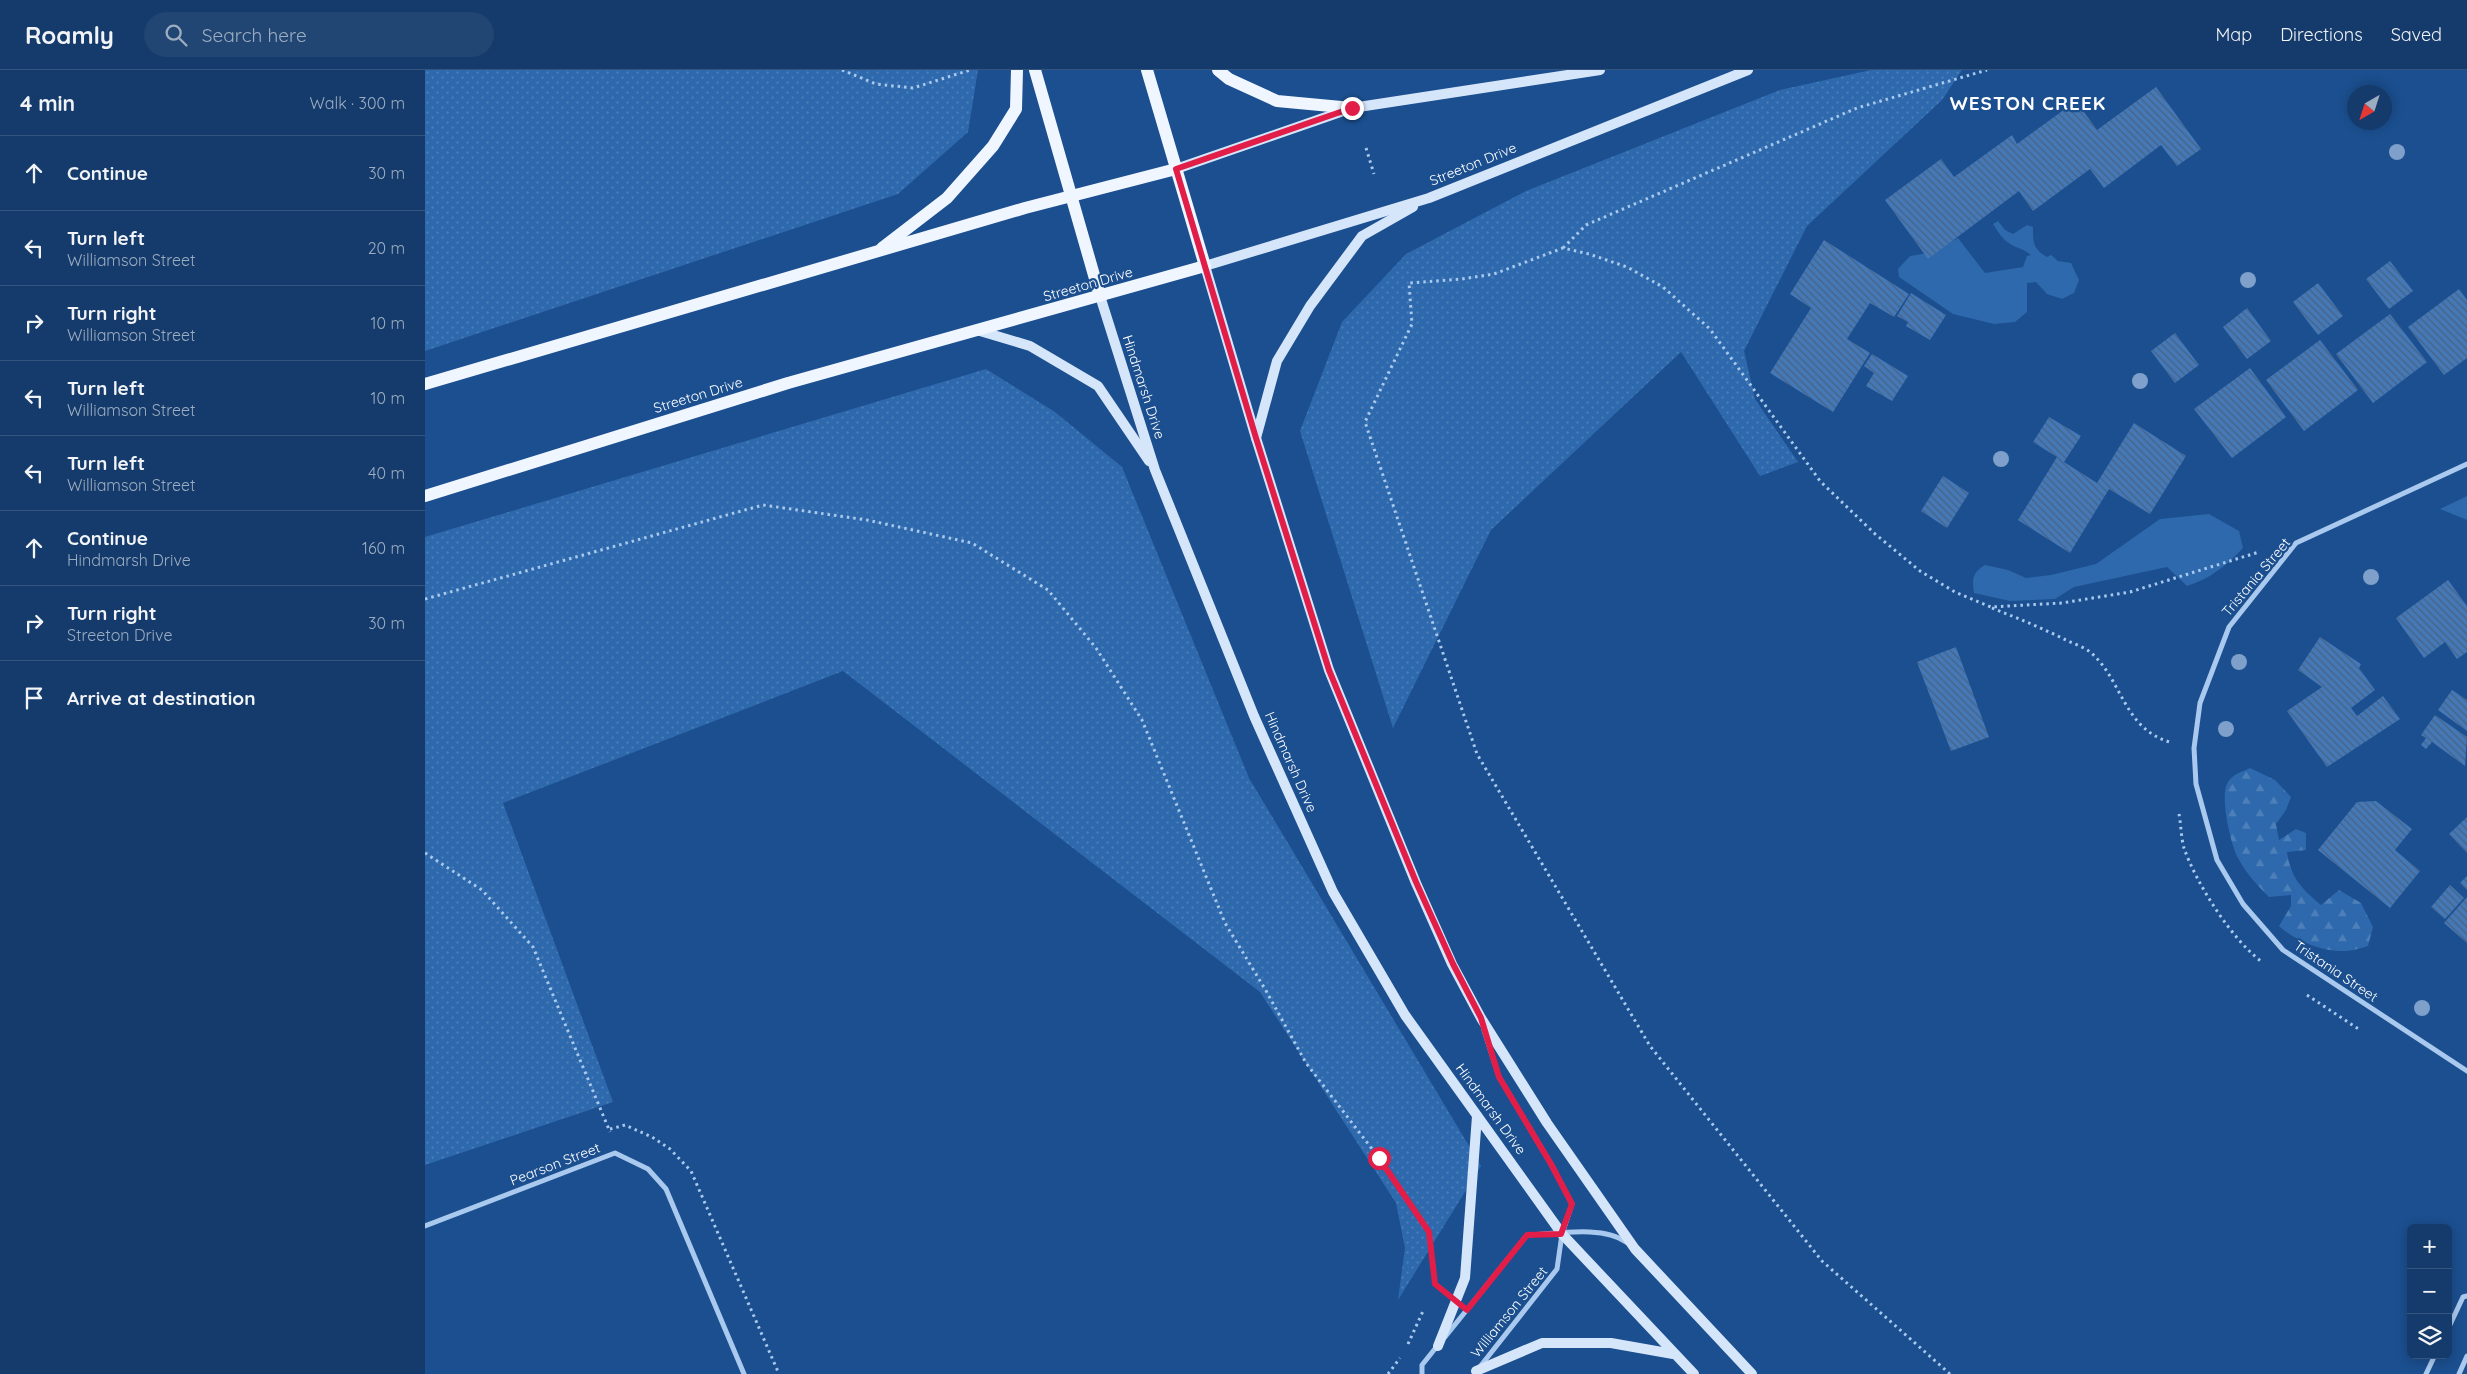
<!DOCTYPE html>
<html lang="en">
<head>
<meta charset="utf-8">
<style>
  body { margin:0; font-family:Quicksand,sans-serif; background:#214673; color:#f1f3f6 }
  .controls { position:absolute; right:15px; bottom:15px; display:grid; overflow:hidden; border-radius:8px; box-shadow:0 2px 12px #0003 }
  .controls button { width:45px; height:45px; display:grid; place-items:center; padding:0; border:0; border-bottom:1px solid #33557e; background:#143b6b; color:#f1f3f6; font:25px sans-serif }
  .compass { position:absolute; left:1922px; top:15px; width:45px; height:45px; border-radius:50%; background:#143b6b; box-shadow:0 2px 12px #0003; rotate:219deg }
  .stop { position:absolute; width:15px; height:15px; margin:-11px; border:4px solid #e11d48; border-radius:50%; background:#fff }
  .stop.end { background:#e11d48; border-color:#fff; box-shadow:0 1px 5px #0008 }
  .list { margin:0; padding:0; list-style:none }
  h2 { display:flex; justify-content:space-between; align-items:center; height:65px; margin:0; padding:0 20px; font-size:21px }
  h2 small { font-size:16px; font-weight:400; color:#9dadc1 }
  .list li { display:grid; grid-template-columns:32px 1fr auto; gap:15px; align-items:center; box-sizing:border-box; height:75px; padding:0 20px; border-top:1px solid #33557e }
  .list b { display:block; font-size:19px; white-space:nowrap }
  .list p { margin:0; font-size:16px; white-space:nowrap; color:#9dadc1 }
  .list em { font-size:16px; font-style:normal; color:#9dadc1 }
  .icon { flex:none; width:28px; height:28px; fill:none; stroke:currentColor; stroke-width:2; stroke-linecap:round; stroke-linejoin:round }
  .map { position:relative; flex:none; width:2042px; height:1304px; overflow:hidden }
  header { display:flex; align-items:center; gap:30px; box-sizing:border-box; height:70px; padding:0 25px; background:#143b6b; border-bottom:1px solid #33557e }
  header strong { font-size:24px }
  nav { display:flex; gap:28px; margin-inline-start:auto; font-size:18px }
  .search { width:350px; height:45px; background:#214673; display:flex; align-items:center; gap:12px; box-sizing:border-box; padding:0 18px; border-radius:28px; color:#9dadc1; font-size:19px }
  main { display:flex }
  aside { flex:1; background:#143b6b }
  .map>svg:first-child { display:block }
  .grass { fill:#2e69ad }
  .forest { fill:url(#forest-firs) }
  .park { fill:url(#park-dots) }
  .building { fill:url(#building-back-hatch) }
  .lines { fill:none; stroke-linecap:round; stroke-linejoin:round }
  .path { stroke:#a9c9ee; stroke-width:3; stroke-dasharray:2.5 4; stroke-linecap:butt }
  .street { stroke:#a9c9ee; stroke-width:5 }
  .secondary { stroke:#d6e6fa; stroke-width:10 }
  .primary { stroke:#f0f6ff; stroke-width:12 }
  .tree { fill:#7ea0ca }
  .route { stroke:#e11d48; stroke-width:6 }
  .labels { text-anchor:middle; dominant-baseline:central; stroke-width:4.5; stroke-linejoin:round; paint-order:stroke }
  .street-label { font-size:14px; fill:#fff; stroke:#1b4f8f }
  .district-label { font-size:19px; font-weight:bold; letter-spacing:1px; fill:#fff; stroke:#1b4f8f }
</style>
</head>
<body>
<header>
<strong>Roamly</strong>
<div class="search"><svg class="icon" aria-label="search" viewBox="0 0 24 24"><circle cx="10" cy="10" r="6"/><path d="M15 15l6 6"/></svg>Search here</div>
<nav><a>Map</a><a>Directions</a><a>Saved</a></nav>
</header>
<main>
<aside>
<h2>4 min<small>Walk · 300 m</small></h2>
<ul class="list">
<li><svg class="icon" aria-label="ahead" viewBox="0 0 24 24"><path d="M12 20V5M6 11l6-6 6 6"/></svg><div><b>Continue</b></div><em>30 m</em></li>
<li><svg class="icon" aria-label="left" viewBox="0 0 24 24"><path d="M17 20v-9H6M10 6l-5 5 5 5"/></svg><div><b>Turn left</b><p>Williamson Street</p></div><em>20 m</em></li>
<li><svg class="icon" aria-label="right" viewBox="0 0 24 24"><path d="M7 20v-9h11M14 6l5 5-5 5"/></svg><div><b>Turn right</b><p>Williamson Street</p></div><em>10 m</em></li>
<li><svg class="icon" aria-label="left" viewBox="0 0 24 24"><path d="M17 20v-9H6M10 6l-5 5 5 5"/></svg><div><b>Turn left</b><p>Williamson Street</p></div><em>10 m</em></li>
<li><svg class="icon" aria-label="left" viewBox="0 0 24 24"><path d="M17 20v-9H6M10 6l-5 5 5 5"/></svg><div><b>Turn left</b><p>Williamson Street</p></div><em>40 m</em></li>
<li><svg class="icon" aria-label="ahead" viewBox="0 0 24 24"><path d="M12 20V5M6 11l6-6 6 6"/></svg><div><b>Continue</b><p>Hindmarsh Drive</p></div><em>160 m</em></li>
<li><svg class="icon" aria-label="right" viewBox="0 0 24 24"><path d="M7 20v-9h11M14 6l5 5-5 5"/></svg><div><b>Turn right</b><p>Streeton Drive</p></div><em>30 m</em></li>
<li><svg class="icon" aria-label="arrive" viewBox="0 0 24 24"><path d="M6 21V4h12l-3 4 3 4H6"/></svg><div><b>Arrive at destination</b></div></li>
</ul>
</aside>
<div class="map">
<svg width="2042" height="1304" viewBox="0 0 2042 1304">
  <defs>
    <pattern id="forest-firs" width="22" height="20" patternUnits="userSpaceOnUse" patternTransform="scale(1.25)"><rect width="22" height="20" fill="#2e69ad"/><path d="M5 1l3.5 6h-7zM16 11l3.5 6h-7z" fill="#4d80b9"/></pattern>
    <pattern id="park-dots" width="8" height="8" patternUnits="userSpaceOnUse" patternTransform="scale(1.25)"><rect width="8" height="8" fill="#2e69ad"/><path d="M2 2h.1M6 6h.1" fill="none" stroke="#4d80b9" stroke-width="1.8" stroke-linecap="round"/></pattern>
    <pattern id="building-back-hatch" width="6" height="6" patternUnits="userSpaceOnUse" patternTransform="scale(1.25)"><rect width="6" height="6" fill="#4478b7"/><path d="M-1 5l2 2M0 0l6 6M5-1l2 2" fill="none" stroke="#486282"/></pattern>
  </defs>
  <rect width="100%" height="100%" fill="#1b4f8f"/>
  <g class="grass">
    <path d="M1573,151L1580,160L1588,164L1602,155L1608,157C1608,172 1608,179 1622,187L1626,185L1633,191L1646,193L1654,210L1649,223L1637,229L1622,224L1611,212L1602,213V242L1590,252L1569,254L1528,244L1474,207L1473,199L1485,186L1503,183L1533,168L1560,203L1598,197L1602,186L1606,185C1598,178 1589,178 1581,171C1576,167 1572,160 1568,154Z"/>
    <polygon points="2042,426 2042,450 2015,439"/>
    <path d="M1784,444L1814,461L1818,478C1802,495 1785,509 1762,516L1742,497L1649,517L1630,529L1585,531L1549,523C1547,509 1547,503 1560,495L1583,500L1601,508L1626,505L1671,494L1735,449Z"/>
  </g>
  <path class="forest" d="M1825,698L1850,710L1866,727L1861,740L1851,754L1854,770L1871,759L1881,763V780L1862,782C1866,808 1876,818 1896,835L1914,820L1936,833L1948,857L1943,876C1936,878 1927,881 1920,881C1898,882 1870,871 1854,856L1866,836V825L1844,827C1832,815 1821,803 1813,788C1806,775 1794,725 1803,712C1808,704 1817,702 1825,698Z"/>
  <g class="park">
    <polygon points="0,0 553,0 543,62 473,124 0,281"/>
    <polygon points="1446,0 1537,0 1517,30 1382,156 1319,281 1330,329 1373,392 1335,406 1256,282 1066,460 968,658 875,361 917,252 981,184 1101,121 1355,20"/>
    <polygon points="561,299 630,342 697,397 824,708 1056,1096 973,1230 980,1178 971,1133 835,922 418,601 78,733 188,1032 0,1095 0,467"/>
  </g>
  <g class="building">
    <polygon points="1731,17 1776,79 1752,96 1736,75 1679,118 1665,99 1608,141 1594,121 1503,189 1460,130 1516,89 1529,107 1587,65 1592,74 1651,31 1672,60"/>
    <polygon points="1399,170 1484,224 1469,247 1445,233 1422,269 1445,283 1408,342 1345,303 1386,238 1365,224"/>
    <polygon points="1965,191 1988,221 1964,239 1941,209"/>
    <polygon points="1893,213 1918,246 1893,265 1868,232"/>
    <polygon points="2034,219 2042,230 2042,288 2019,305 1983,257"/>
    <polygon points="1486,223 1521,245 1505,270 1481,256 1483,252 1472,246"/>
    <polygon points="1822,238 1846,271 1822,289 1798,257"/>
    <polygon points="1965,244 2002,292 1948,333 1911,284"/>
    <polygon points="1750,263 1774,295 1750,313 1726,281"/>
    <polygon points="1895,270 1933,320 1879,361 1841,310"/>
    <polygon points="1447,284 1483,306 1467,331 1441,316 1449,303 1439,296"/>
    <polygon points="1825,298 1861,347 1807,388 1769,339"/>
    <polygon points="1624,347 1656,366 1639,392 1672,413 1709,353 1761,386 1725,444 1684,419 1645,483 1593,450 1632,387 1608,372"/>
    <polygon points="1518,406 1544,423 1522,458 1496,441"/>
    <polygon points="2023,510 2042,536 2042,582 2032,589 2020,572 1999,588 1971,548"/>
    <polygon points="1895,567 1936,594 1934,598 1950,620 1926,638 1932,646 1958,626 1975,649 1902,697 1862,641 1897,617 1873,600"/>
    <polygon points="1531,577 1564,667 1526,681 1492,592"/>
    <polygon points="2027,620 2042,630 2042,661 2013,640"/>
    <polygon points="2010,645 2042,667 2040,696 2007,672 2001,679 1996,675 2001,668 1996,665"/>
    <polygon points="1951,731 1987,759 1970,780 1995,801 1965,838 1893,780 1932,732"/>
    <polygon points="2042,747 2042,783 2024,764"/>
    <polygon points="2042,806 2042,820 2035,813"/>
    <polygon points="2025,815 2039,828 2020,849 2006,837"/>
    <polygon points="2042,827 2042,873 2019,853"/>
  </g>
  <g class="lines">
    <g class="path">
      <polyline points="417,0 451,14 488,18 545,0"/>
      <polyline points="941,78 949,104"/>
      <polyline points="1138,178 1161,155 1432,38 1562,0"/>
      <polyline points="0,529 338,435 442,450 547,473 623,520 671,578 717,650 800,853 840,919 881,993 954,1088 1005,1162 1011,1214"/>
      <path d="M1567,538C1592,548 1617,558 1641,570C1649,574 1659,577 1665,582C1697,608 1698,659 1745,672"/>
      <path d="M1754,744C1756,754 1756,768 1759,778C1771,813 1807,870 1837,892"/>
      <polyline points="0,783 57,820 108,877 185,1062"/>
      <polyline points="1882,925 1935,960"/>
      <polyline points="185,1059 200,1055 227,1067 245,1079 266,1101 354,1304"/>
      <polyline points="983,1274 999,1239"/>
      <polyline points="963,1304 975,1288"/>
      <polyline points="1525,1304 1397,1191 1225,976 1052,684 940,352 987,254 984,213 1037,209 1069,204 1138,178 1164,184 1202,197 1238,217 1285,259 1395,411 1449,463 1495,501 1530,522 1566,537 1637,533 1705,522 1834,482"/>
    </g>
    <g class="street">
      <polyline points="2042,394 1871,473 1804,557 1775,633 1769,678 1771,714 1792,790 1818,834 1858,880 2042,1001"/>
      <polyline points="0,1156 190,1083 223,1099 241,1119 319,1304"/>
      <polyline points="2023,1259 2038,1227 2042,1226"/>
      <path d="M1020,1267L1102,1165C1130,1164 1178,1155 1201,1172"/>
      <polyline points="1054,1298 1132,1199 1137,1164 1147,1134 1126,1094 1074,1007 1059,960"/>
      <polyline points="997,1304 997,1295 1013,1275"/>
      <polyline points="2001,1304 2010,1285"/>
      <polyline points="2034,1304 2042,1286"/>
    </g>
    <g class="secondary">
      <polyline points="1323,0 1004,128 780,196 831,368 904,600 991,813 1027,894 1056,948 1122,1053 1210,1179 1327,1304"/>
      <polyline points="751,99 927,38 1175,0"/>
      <polyline points="675,226 730,400 829,646 908,822 980,945 1137,1164 1269,1304"/>
      <polyline points="555,261 605,276 673,316 724,391"/>
      <polyline points="831,368 852,291 885,236 937,166 988,137"/>
      <polyline points="1013,1276 1040,1208 1052,1046"/>
      <polyline points="1051,1301 1117,1273 1186,1273 1248,1284"/>
    </g>
    <g class="primary">
      <polyline points="610,0 675,226"/>
      <polyline points="793,0 804,9 852,31 927,38"/>
      <polyline points="457,178 522,128 568,76 591,39 592,0"/>
      <polyline points="0,314 600,138 751,99"/>
      <polyline points="0,426 363,313 780,196 722,0"/>
    </g>
  </g>
  <g class="tree">
    <circle cx="1972" cy="82" r="8"/>
    <circle cx="1823" cy="210" r="8"/>
    <circle cx="1715" cy="311" r="8"/>
    <circle cx="1576" cy="389" r="8"/>
    <circle cx="1946" cy="507" r="8"/>
    <circle cx="1814" cy="592" r="8"/>
    <circle cx="1801" cy="659" r="8"/>
    <circle cx="1997" cy="938" r="8"/>
  </g>
  <g class="lines">
    <polyline class="route" points="927,38 751,99 831,368 904,600 991,812 1028,894 1056,948 1074,1007 1126,1094 1147,1134 1136,1164 1102,1165 1042,1240 1010,1214 1004,1162 954,1088"/>
  </g>
  <g class="labels">
    <g class="street-label">
      <text transform="translate(1048 94) rotate(-22)">Streeton Drive</text>
      <text transform="translate(663 214) rotate(-16)">Streeton Drive</text>
      <text transform="translate(719 317) rotate(72)">Hindmarsh Drive</text>
      <text transform="translate(273 325) rotate(-17)">Streeton Drive</text>
      <text transform="translate(1831 507) rotate(-50)">Tristania Street</text>
      <text transform="translate(866 692) rotate(66)">Hindmarsh Drive</text>
      <text transform="translate(1911 901) rotate(34)">Tristania Street</text>
      <text transform="translate(1066 1039) rotate(54)">Hindmarsh Drive</text>
      <text transform="translate(130 1094) rotate(-21)">Pearson Street</text>
      <text transform="translate(1084 1242) rotate(-51)">Williamson Street</text>
    </g>
    <g class="district-label">
      <text x="1603" y="33">WESTON CREEK</text>
    </g>
  </g>
</svg>
<div class="controls">
<button>+</button>
<button>−</button>
<button><svg class="icon" aria-label="layers" viewBox="0 0 24 24"><path d="M12 4l9 5-9 5-9-5zM3 14l9 5 9-5"/></svg></button>
</div>
<svg class="compass" viewBox="-18 -18 36 36"><path d="M0-13l5 13h-10z" fill="#e53935"/><path d="M0 13l5-13h-10z" fill="#9dadc1"/></svg>
<div class="stop" style="left:954px;top:1088px"></div>
<div class="stop end" style="left:927px;top:38px"></div>
</div>
</main>
</body>
</html>
